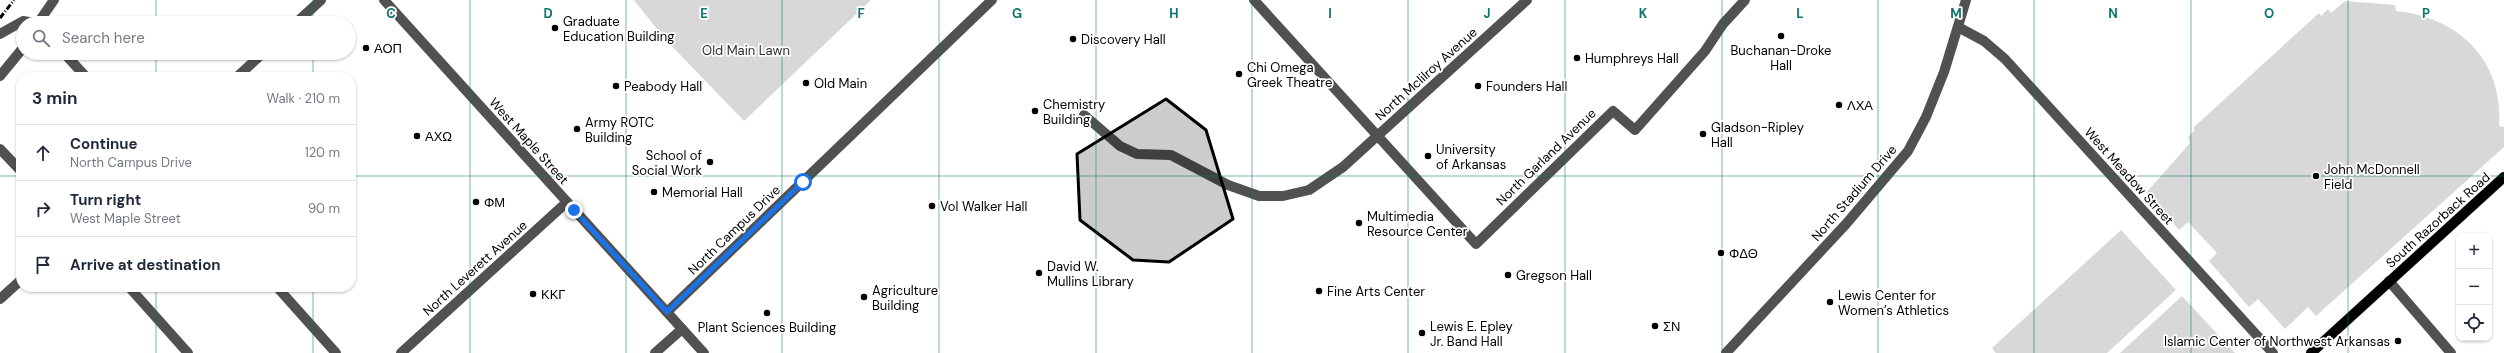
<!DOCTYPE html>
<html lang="en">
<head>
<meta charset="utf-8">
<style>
  body { margin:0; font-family:"DM Sans",sans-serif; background:#f2f2f3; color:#1f2937 }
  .controls { position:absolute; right:12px; bottom:12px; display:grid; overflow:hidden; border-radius:8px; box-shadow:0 1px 3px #0004 }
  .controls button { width:36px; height:36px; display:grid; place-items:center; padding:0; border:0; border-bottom:1px solid #e0e1e3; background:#fff; color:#1f2937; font:20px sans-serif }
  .stop { position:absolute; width:12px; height:12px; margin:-9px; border:3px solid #1a73e8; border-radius:50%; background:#fff }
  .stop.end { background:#1a73e8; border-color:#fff; box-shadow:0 1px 4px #0008 }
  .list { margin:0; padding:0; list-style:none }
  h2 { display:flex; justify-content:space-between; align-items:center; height:52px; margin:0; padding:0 16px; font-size:17px }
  h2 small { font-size:13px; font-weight:400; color:#747a83 }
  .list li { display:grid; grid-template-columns:26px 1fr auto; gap:12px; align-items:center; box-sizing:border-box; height:56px; padding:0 16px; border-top:1px solid #e0e1e3 }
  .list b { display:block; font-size:15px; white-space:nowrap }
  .list p { margin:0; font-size:13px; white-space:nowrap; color:#747a83 }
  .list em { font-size:13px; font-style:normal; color:#747a83 }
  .icon { flex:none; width:22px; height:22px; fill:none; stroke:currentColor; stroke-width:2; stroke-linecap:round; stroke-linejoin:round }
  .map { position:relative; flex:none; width:2504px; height:353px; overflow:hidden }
  .search { position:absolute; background:#fff; box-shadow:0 1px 3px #0004; left:16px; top:16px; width:340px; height:44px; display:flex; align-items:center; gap:10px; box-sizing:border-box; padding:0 14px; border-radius:22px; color:#747a83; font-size:15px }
  .panel { position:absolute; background:#fff; box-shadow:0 1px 3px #0004; left:16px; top:72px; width:340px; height:220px; border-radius:16px }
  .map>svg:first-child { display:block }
  .green { fill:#d8d8d8 }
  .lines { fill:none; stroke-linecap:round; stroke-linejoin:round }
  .major-casing { stroke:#dbdbdb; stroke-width:11 }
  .minor { stroke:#515151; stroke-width:10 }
  .major { stroke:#000; stroke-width:10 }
  .rail { stroke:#000; stroke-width:3; stroke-dasharray:6 2 1 2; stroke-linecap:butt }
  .route { stroke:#1a73e8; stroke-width:5 }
  .marked { fill:#000; fill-opacity:0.2; stroke:#000; stroke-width:3; stroke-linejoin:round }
  .grid { fill:none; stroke:#0f766e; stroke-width:1; stroke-opacity:0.55 }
  .poi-dot { fill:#000; stroke:#fff; stroke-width:1.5 }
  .labels { text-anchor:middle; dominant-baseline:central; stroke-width:3.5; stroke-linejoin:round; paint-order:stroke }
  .poi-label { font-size:13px; fill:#000; stroke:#fff; text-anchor:start }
  .park-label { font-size:13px; fill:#2f2f2f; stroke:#fff }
  .street-label { font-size:13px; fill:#000; stroke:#fff }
  .grid-label { font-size:13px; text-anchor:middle; font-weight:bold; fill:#0f766e; stroke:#fff; stroke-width:3.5; stroke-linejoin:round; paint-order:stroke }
</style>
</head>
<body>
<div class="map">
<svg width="2504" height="353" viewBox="0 0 2504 353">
  <rect width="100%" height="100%" fill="#fff"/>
  <g class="green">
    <polygon points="634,0 871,0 744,121 664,38"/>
    <path d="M2345,1L2395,5L2396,11C2459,17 2504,61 2499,126L2504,127V147L2316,316L2308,307L2285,329L2258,299L2249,307L2209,261L2217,253L2188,222L2179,230L2146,193L2190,143L2188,137L2195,130L2193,128L2319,13L2321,16L2328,9L2331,13Z"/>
    <polygon points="2121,230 2176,290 2107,353 1996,353 1992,348"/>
    <polygon points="2182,296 2235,353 2120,353"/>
  </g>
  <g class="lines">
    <defs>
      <polyline id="major" points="2311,353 2504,177"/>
    </defs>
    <use href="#major" class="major-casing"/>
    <g class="minor">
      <polyline points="384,0 704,353"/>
      <polyline points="1254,0 1476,244 1613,111 1635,130 1705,51 1723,24 1745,0"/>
      <polyline points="38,23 54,0"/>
      <polyline points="296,23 321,0"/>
      <polyline points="1958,27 1984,41 2005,59 2273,353"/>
      <polyline points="0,34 23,21 34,23"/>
      <polyline points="64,53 86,77"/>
      <polyline points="0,76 23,48"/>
      <polyline points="237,77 263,53"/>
      <polyline points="1084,115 1120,146 1137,154 1171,155 1228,185 1259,196 1283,196 1309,190 1343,167 1527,0"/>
      <polyline points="0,149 21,171"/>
      <polyline points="2389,281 2451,353"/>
      <polyline points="129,287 188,353"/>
      <polyline points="277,287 336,353"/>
      <polyline points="0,299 21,280"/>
      <polyline points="667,312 992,0"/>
      <polyline points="401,353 567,202"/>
      <polyline points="655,353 682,329"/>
      <polyline points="1726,353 1846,224 1908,151 1926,117 1944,72 1966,0"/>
    </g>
    <use href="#major" class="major"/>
    <polyline class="rail" points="0,18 14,0"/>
  </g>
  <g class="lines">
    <polyline class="route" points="574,210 667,312 803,182"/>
  </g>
  <path class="marked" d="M1166,99L1206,130L1233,219L1169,262L1133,260L1080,220L1077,154Z"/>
  <path class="grid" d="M156,0V23M313,0V23M470,0V353M626,0V353M782,0V353M939,0V353M1096,0V353M1252,0V353M1408,0V353M1565,0V353M1722,0V353M1878,0V353M2034,0V353M2191,0V353M2348,0V353M156,53V77M313,53V77M0,176H21M351,176H2504M156,287V353M313,287V353"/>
  <g class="poi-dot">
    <circle cx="555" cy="28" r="4"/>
    <circle cx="1781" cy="36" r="4"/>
    <circle cx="1073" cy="39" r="4"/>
    <circle cx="366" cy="48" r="4"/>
    <circle cx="1577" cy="58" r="4"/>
    <circle cx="1239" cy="74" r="4"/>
    <circle cx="806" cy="83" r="4"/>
    <circle cx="616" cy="86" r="4"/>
    <circle cx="1478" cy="86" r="4"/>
    <circle cx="1839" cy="105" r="4"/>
    <circle cx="1035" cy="111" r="4"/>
    <circle cx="577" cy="129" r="4"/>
    <circle cx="1703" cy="134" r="4"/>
    <circle cx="417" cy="136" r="4"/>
    <circle cx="1428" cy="156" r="4"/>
    <circle cx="710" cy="162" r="4"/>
    <circle cx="2316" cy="176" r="4"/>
    <circle cx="654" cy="192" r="4"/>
    <circle cx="476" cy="202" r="4"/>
    <circle cx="932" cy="206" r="4"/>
    <circle cx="1359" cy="223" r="4"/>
    <circle cx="1721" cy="253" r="4"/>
    <circle cx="1039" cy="273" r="4"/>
    <circle cx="1508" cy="275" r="4"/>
    <circle cx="1319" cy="291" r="4"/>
    <circle cx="533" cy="294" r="4"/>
    <circle cx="864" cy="297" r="4"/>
    <circle cx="1830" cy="302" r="4"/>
    <circle cx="767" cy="313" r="4"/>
    <circle cx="1655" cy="326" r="4"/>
    <circle cx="1422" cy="333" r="4"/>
    <circle cx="2398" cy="341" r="4"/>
  </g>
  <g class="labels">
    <g class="poi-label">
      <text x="563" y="21">Graduate<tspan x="563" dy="15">Education Building</tspan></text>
      <text x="1081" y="39">Discovery Hall</text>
      <text x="374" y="48">ΑΟΠ</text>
      <text x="1781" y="50" text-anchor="middle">Buchanan-Droke<tspan x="1781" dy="15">Hall</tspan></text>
      <text x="1585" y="58">Humphreys Hall</text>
      <text x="1247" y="67">Chi Omega<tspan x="1247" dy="15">Greek Theatre</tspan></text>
      <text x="814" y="83">Old Main</text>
      <text x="624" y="86">Peabody Hall</text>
      <text x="1486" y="86">Founders Hall</text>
      <text x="1043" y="104">Chemistry<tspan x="1043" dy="15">Building</tspan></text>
      <text x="1847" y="105">ΛΧΑ</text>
      <text x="585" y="122">Army ROTC<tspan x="585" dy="15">Building</tspan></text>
      <text x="1711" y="127">Gladson-Ripley<tspan x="1711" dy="15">Hall</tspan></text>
      <text x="425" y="136">ΑΧΩ</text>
      <text x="1436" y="149">University<tspan x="1436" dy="15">of Arkansas</tspan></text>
      <text x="702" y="155" text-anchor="end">School of<tspan x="702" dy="15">Social Work</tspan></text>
      <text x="2324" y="169">John McDonnell<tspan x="2324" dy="15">Field</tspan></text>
      <text x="662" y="192">Memorial Hall</text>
      <text x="484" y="202">ΦΜ</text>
      <text x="940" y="206">Vol Walker Hall</text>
      <text x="1367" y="216">Multimedia<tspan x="1367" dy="15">Resource Center</tspan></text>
      <text x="1729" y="253">ΦΔΘ</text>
      <text x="1047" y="266">David W.<tspan x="1047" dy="15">Mullins Library</tspan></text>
      <text x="1516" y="275">Gregson Hall</text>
      <text x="872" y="290">Agriculture<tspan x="872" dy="15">Building</tspan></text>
      <text x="1327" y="291">Fine Arts Center</text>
      <text x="541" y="294">ΚΚΓ</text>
      <text x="1838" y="295">Lewis Center for<tspan x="1838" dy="15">Women’s Athletics</tspan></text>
      <text x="1430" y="326">Lewis E. Epley<tspan x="1430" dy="15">Jr. Band Hall</tspan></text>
      <text x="1663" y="326">ΣΝ</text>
      <text x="767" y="327" text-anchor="middle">Plant Sciences Building</text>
      <text x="2390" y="341" text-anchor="end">Islamic Center of Northwest Arkansas</text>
    </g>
    <g class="park-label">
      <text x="746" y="50">Old Main Lawn</text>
    </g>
    <g class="street-label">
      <text transform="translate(1426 74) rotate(-42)">North McIilroy Avenue</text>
      <text transform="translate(529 141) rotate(48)">West Maple Street</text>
      <text transform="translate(1546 157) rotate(-44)">North Garland Avenue</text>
      <text transform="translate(2129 176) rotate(48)">West Meadow Street</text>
      <text transform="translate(1854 193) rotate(-49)">North Stadium Drive</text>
      <text transform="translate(2438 220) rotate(-42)">South Razorback Road</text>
      <text transform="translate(734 230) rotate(-44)">North Campus Drive</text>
      <text transform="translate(475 268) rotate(-42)">North Leverett Avenue</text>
    </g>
  </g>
  <g class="grid-label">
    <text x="391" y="18">C</text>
    <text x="548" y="18">D</text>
    <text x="704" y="18">E</text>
    <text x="861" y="18">F</text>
    <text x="1017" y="18">G</text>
    <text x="1174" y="18">H</text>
    <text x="1330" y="18">I</text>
    <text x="1487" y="18">J</text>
    <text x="1643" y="18">K</text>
    <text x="1800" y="18">L</text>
    <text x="1956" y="18">M</text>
    <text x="2113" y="18">N</text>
    <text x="2269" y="18">O</text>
    <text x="2426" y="18">P</text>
  </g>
</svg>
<div class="controls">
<button>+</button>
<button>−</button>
<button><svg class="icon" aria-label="locate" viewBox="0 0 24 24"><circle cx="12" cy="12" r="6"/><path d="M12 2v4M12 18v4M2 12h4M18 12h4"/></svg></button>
</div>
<div class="stop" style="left:803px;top:182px"></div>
<div class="stop end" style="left:574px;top:210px"></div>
<div class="search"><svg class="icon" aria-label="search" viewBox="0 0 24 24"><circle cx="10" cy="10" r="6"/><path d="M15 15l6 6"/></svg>Search here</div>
<section class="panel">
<h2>3 min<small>Walk · 210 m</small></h2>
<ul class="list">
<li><svg class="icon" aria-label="ahead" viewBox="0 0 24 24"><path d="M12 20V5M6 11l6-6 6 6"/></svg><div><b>Continue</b><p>North Campus Drive</p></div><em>120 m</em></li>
<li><svg class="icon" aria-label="right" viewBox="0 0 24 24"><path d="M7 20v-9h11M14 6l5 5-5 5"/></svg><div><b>Turn right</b><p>West Maple Street</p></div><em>90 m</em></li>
<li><svg class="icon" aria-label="arrive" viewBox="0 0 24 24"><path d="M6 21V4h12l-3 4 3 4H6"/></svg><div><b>Arrive at destination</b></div></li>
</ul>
</section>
</div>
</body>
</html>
